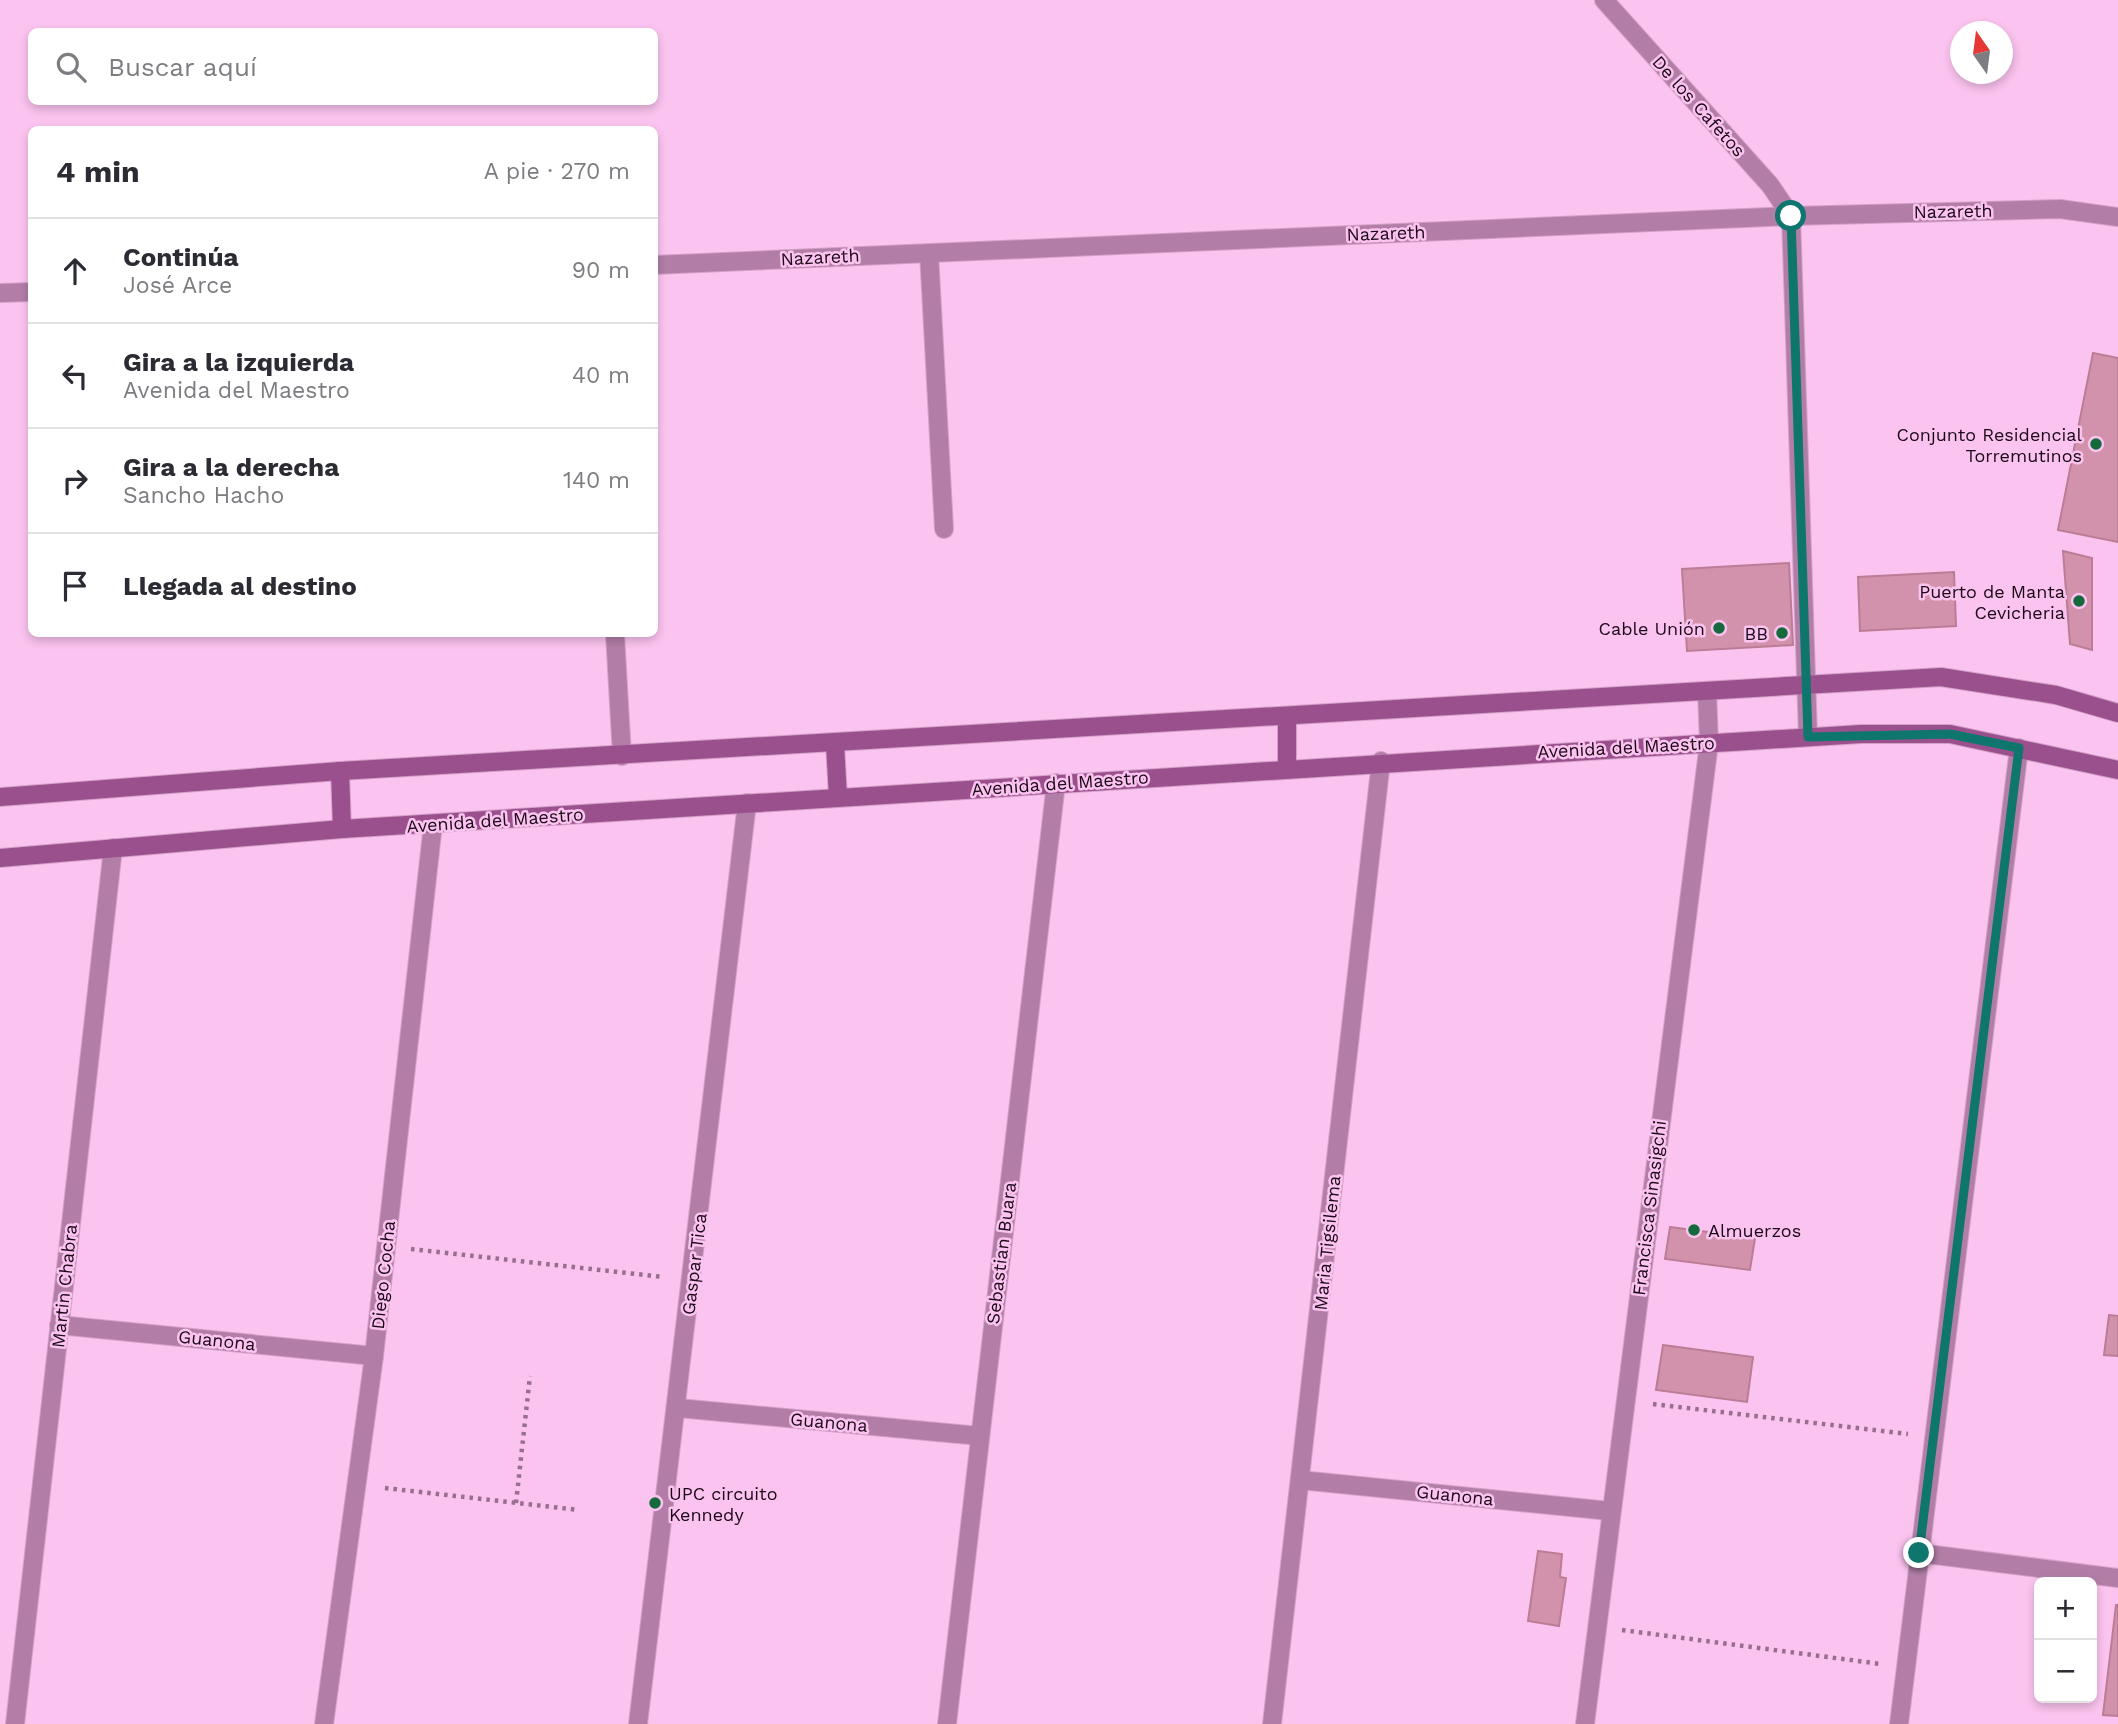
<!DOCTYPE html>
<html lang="es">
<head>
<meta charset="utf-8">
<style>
  body { margin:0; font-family:"Work Sans",sans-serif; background:#f2f2f3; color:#2b2b33 }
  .controls { position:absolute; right:21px; bottom:21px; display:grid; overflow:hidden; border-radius:10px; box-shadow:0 4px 10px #0003 }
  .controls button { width:63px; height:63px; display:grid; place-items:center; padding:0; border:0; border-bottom:2px solid #e1e1e2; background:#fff; color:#2b2b33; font:35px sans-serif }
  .compass { position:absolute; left:1950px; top:21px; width:63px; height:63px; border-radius:50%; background:#fff; box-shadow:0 4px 10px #0003; rotate:346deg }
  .stop { position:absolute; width:21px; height:21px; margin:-16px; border:5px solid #0f766e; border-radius:50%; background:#fff }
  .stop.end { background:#0f766e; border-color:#fff; box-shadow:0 2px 7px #0008 }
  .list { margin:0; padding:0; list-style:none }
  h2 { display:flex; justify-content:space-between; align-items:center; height:91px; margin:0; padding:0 28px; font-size:30px }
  h2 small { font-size:23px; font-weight:400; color:#7c7c81 }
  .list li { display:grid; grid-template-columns:46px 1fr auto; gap:21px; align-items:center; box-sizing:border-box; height:105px; padding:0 28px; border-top:2px solid #e1e1e2 }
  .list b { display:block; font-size:26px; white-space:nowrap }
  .list p { margin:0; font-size:23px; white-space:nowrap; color:#7c7c81 }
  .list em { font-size:23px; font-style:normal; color:#7c7c81 }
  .icon { flex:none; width:38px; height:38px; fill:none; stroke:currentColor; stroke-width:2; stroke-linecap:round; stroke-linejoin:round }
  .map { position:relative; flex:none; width:2118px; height:1724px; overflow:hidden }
  .search { position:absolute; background:#fff; box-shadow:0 4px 10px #0003; left:28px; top:28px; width:630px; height:77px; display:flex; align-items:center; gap:18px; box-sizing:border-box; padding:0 24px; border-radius:10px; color:#7c7c81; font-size:26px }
  .panel { position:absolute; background:#fff; box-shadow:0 4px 10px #0003; left:28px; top:126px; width:630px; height:511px; border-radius:10px }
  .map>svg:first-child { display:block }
  .building { fill:#d392ac; stroke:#bb7c95; stroke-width:2 }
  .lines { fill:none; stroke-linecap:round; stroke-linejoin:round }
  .minor-casing { stroke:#d3a1c8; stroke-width:20 }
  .secondary-casing { stroke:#d3a1c8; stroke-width:20 }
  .path { stroke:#976f8e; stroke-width:4.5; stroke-dasharray:3.5 5; stroke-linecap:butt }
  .minor { stroke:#b27ea7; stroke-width:18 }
  .secondary { stroke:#9b508e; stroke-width:18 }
  .route { stroke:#0f766e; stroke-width:9 }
  .poi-dot { fill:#146a3c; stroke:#fbc3ef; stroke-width:2.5 }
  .labels { text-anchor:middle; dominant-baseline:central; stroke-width:5; stroke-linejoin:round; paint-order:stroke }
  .street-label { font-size:18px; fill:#1b0817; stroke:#fbc3ef }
  .poi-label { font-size:18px; fill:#1b0817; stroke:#fbc3ef; text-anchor:end }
</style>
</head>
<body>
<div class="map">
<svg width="2118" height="1724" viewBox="0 0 2118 1724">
  <rect width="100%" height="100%" fill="#fbc3ef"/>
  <g class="building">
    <polygon points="2093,353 2118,358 2118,542 2058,530"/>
    <polygon points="2063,551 2092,558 2092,650 2070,644"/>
    <polygon points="1789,563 1793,645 1687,651 1682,569"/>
    <polygon points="1954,572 1956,626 1860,631 1858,577"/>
    <polygon points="1670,1227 1755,1238 1750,1270 1665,1259"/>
    <polygon points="2109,1315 2118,1316 2118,1356 2104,1355"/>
    <polygon points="1663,1345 1753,1357 1747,1402 1656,1390"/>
    <polygon points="1538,1551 1562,1554 1560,1577 1566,1578 1559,1626 1528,1621"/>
    <polygon points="2116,1605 2118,1605 2118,1716 2103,1715"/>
  </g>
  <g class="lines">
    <defs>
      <g id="minor">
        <polyline points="1604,0 1770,185 1791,216"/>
        <polyline points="1791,216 1808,737"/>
        <polyline points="929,253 944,529"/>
        <polyline points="654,265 1791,216 2060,209 2118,217"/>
        <polyline points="0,293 32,292"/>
        <polyline points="615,634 622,756"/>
        <polyline points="59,1325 374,1356"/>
        <polyline points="678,1408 980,1436"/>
        <polyline points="1300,1480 1610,1511"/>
        <polyline points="1919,1553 2118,1578"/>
        <polyline points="15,1724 113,848"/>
        <polyline points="324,1724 374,1356 433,824"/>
        <polyline points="638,1724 747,803"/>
        <polyline points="947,1724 1056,783"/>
        <polyline points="1272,1724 1381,761"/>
        <polyline points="1585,1724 1709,743 1707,691"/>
        <polyline points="1899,1724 2019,748"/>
      </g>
      <g id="secondary">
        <polyline points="835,744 838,797"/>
        <polyline points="1287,769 1287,717"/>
        <polyline points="340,771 342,829"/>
        <polyline points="0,797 340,771 1941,677 2056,695 2118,713"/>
        <polyline points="0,858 342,829 1861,734 1950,734 2118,770"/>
      </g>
    </defs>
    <use href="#minor" class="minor-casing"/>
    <use href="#secondary" class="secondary-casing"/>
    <g class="path">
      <polyline points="411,1249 663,1277"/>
      <polyline points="1653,1404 1908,1434"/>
      <polyline points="385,1488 579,1510"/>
      <polyline points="516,1503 530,1376"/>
      <polyline points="1622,1630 1881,1664"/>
    </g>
    <use href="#minor" class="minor"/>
    <use href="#secondary" class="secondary"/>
  </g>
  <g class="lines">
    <polyline class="route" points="1791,216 1808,737 1950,734 2019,748 1919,1553"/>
  </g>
  <g class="poi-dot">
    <circle cx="2096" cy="444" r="7"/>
    <circle cx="2079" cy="601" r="7"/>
    <circle cx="1719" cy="628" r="7"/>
    <circle cx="1782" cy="633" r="7"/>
    <circle cx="1694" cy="1230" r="7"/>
    <circle cx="655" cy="1503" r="7"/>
  </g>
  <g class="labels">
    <g class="street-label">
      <text transform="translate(1699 106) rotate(48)">De los Cafetos</text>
      <text transform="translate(1953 211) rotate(-1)">Nazareth</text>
      <text transform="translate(1386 233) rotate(-2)">Nazareth</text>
      <text transform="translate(820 257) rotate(-3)">Nazareth</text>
      <text transform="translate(1626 747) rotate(-3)">Avenida del Maestro</text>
      <text transform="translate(1060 783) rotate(-4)">Avenida del Maestro</text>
      <text transform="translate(495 820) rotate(-4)">Avenida del Maestro</text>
      <text transform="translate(1649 1208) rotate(-83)">Francisca Sinasigchi</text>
      <text transform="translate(1327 1243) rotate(-84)">Maria Tigsilema</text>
      <text transform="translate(1001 1253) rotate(-83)">Sebastian Buara</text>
      <text transform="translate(694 1264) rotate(-83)">Gaspar Tica</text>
      <text transform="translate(383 1275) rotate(-84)">Diego Cocha</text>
      <text transform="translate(64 1286) rotate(-84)">Martin Chabra</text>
      <text transform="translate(217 1340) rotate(6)">Guanona</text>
      <text transform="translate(829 1422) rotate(5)">Guanona</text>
      <text transform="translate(1455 1495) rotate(6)">Guanona</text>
    </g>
    <g class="poi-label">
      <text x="2082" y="434">Conjunto Residencial<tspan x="2082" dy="21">Torremutinos</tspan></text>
      <text x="2065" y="591">Puerto de Manta<tspan x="2065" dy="21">Cevicheria</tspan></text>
      <text x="1705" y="628">Cable Unión</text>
      <text x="1768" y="633">BB</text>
      <text x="1708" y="1230" text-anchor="start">Almuerzos</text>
      <text x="669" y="1493" text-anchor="start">UPC circuito<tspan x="669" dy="21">Kennedy</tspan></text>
    </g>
  </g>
</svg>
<div class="controls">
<button>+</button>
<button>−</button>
</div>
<svg class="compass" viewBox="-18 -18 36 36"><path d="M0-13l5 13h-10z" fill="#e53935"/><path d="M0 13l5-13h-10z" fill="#7c7c81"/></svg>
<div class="stop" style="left:1791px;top:216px"></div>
<div class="stop end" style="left:1919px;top:1553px"></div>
<div class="search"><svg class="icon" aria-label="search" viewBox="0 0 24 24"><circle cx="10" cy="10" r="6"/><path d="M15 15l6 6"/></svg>Buscar aquí</div>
<section class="panel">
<h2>4 min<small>A pie · 270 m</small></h2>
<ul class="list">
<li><svg class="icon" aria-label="ahead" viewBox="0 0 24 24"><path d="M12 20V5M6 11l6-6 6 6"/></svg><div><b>Continúa</b><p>José Arce</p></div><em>90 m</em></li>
<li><svg class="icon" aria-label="left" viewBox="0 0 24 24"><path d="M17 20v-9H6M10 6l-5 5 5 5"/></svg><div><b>Gira a la izquierda</b><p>Avenida del Maestro</p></div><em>40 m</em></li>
<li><svg class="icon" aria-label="right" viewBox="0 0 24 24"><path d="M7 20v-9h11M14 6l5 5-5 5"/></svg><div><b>Gira a la derecha</b><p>Sancho Hacho</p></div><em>140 m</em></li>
<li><svg class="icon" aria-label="arrive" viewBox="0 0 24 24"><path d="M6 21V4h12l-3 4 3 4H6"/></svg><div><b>Llegada al destino</b></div></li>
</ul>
</section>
</div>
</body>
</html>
